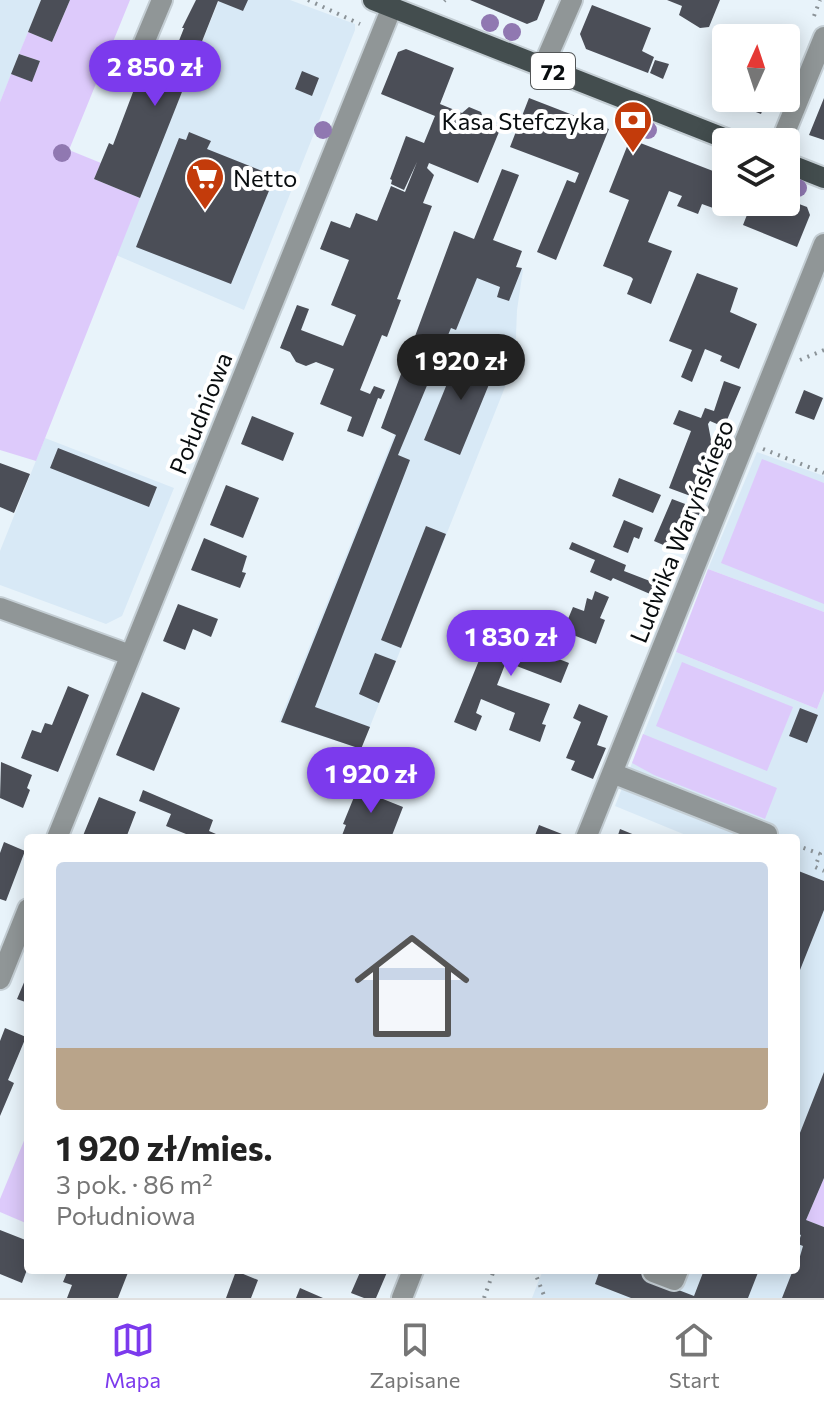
<!DOCTYPE html>
<html lang="pl">
<meta charset="utf-8">
<style>
:root{--surface:#fff;--page:#f2f2f2;--text:#222;--muted:#767676;--line:#e0e0e0;--accent:#7c3aed}
body{margin:0;font-family:Commissioner,sans-serif;background:var(--page);color:var(--text);height:100vh;display:flex;flex-direction:column;font-size:30px;white-space:nowrap}
*{box-sizing:border-box;margin:0}
p{font-size:26px;color:var(--muted)}
.icon{flex:none;width:44px;height:44px;fill:none;stroke:currentColor;stroke-width:2;stroke-linecap:round;stroke-linejoin:round}
.map{position:relative;flex:1;overflow:hidden}
.drawer{position:absolute;left:24px;top:834px;width:776px;height:440px;display:flex;flex-direction:column;background:var(--surface);border-radius:8px;box-shadow:0 4px 20px #0003}
.drawer>*{flex:none}
.needle{width:52px;rotate:3deg}
.tools{position:absolute;left:712px;top:24px;display:grid;gap:16px}
.tools a{display:grid;place-items:center;width:88px;height:88px;border-radius:8px;background:var(--surface);box-shadow:0 4px 20px #0003;font-size:40px}
.price{position:absolute;translate:-50% -68px;padding:0 18px;border-radius:28px;background:var(--accent);color:#fff;font-size:26px;line-height:52px;filter:drop-shadow(0 2px 4px #0008)}
.price::after{content:'';position:absolute;left:50%;top:48px;width:24px;height:18px;margin-left:-12px;background:inherit;clip-path:polygon(0 0,100% 0,50% 100%)}
.price.active{background:#222;color:#fff}
ul{padding:0;list-style:none}
li{display:grid;align-content:center;gap:16px;height:424px;padding:0 32px}
li span{display:grid;place-items:center;height:248px;border-radius:8px;color:#555}
li>.icon{margin-inline-start:auto}
span .icon{width:144px;height:144px;fill:#fffc;stroke-width:1}
li b{font-size:34px}
.dock{display:flex;justify-content:space-around;align-items:center;height:112px;border-top:2px solid var(--line);background:var(--surface);font-size:22px;color:var(--muted)}
.dock a{display:grid;justify-items:center;gap:4px}
.dock .active{color:var(--accent)}
.map>svg:first-child{display:block}
.built{fill:#d8e9f6}
.green{fill:#ddcafb}
.building{fill:#4b4e57}
.lines{fill:none;stroke-linecap:round;stroke-linejoin:round}
.minor-casing{stroke:#c4ced4;stroke-width:24}
.major-casing{stroke:#c4ced4;stroke-width:24}
.path{stroke:#8b9398;stroke-width:4;stroke-dasharray:2 6;stroke-linecap:butt}
.minor{stroke:#909697;stroke-width:20}
.major{stroke:#434d4e;stroke-width:20}
.tree{fill:#9078b1}
.labels{text-anchor:middle;dominant-baseline:central;stroke-width:8;stroke-linejoin:round;paint-order:stroke}
.shield{fill:#fff;stroke:#535657;stroke-width:2}
.shield-label{font-size:22px;font-weight:bold;fill:#090d0f}
.poi-label{font-size:24px;fill:#090d0f;stroke:#fff;text-anchor:end}
.street-label{font-size:24px;fill:#090d0f;stroke:#fff}
</style>
<div class="map">
<svg width="824" height="1298" viewBox="0 0 824 1298">
<rect width="100%" height="100%" fill="#e8f3fa"/>
<path class="built" d="M0,0H41L0,102Z
M219,0H290L355,24V30L244,310L116,255Z
M469,249L523,270L517,310L515,362L361,749L279,722Z
M45,438L174,488L122,616L106,624L0,585V551Z
M757,452L824,476V612L708,569Z
M676,652L817,709L824,691V1298H532L543,1270H796V838H693L615,806Z"/>
<path class="green" d="M70,0H130L69,150L101,163L94,179L140,198L36,461L0,450V102L11,74L32,81L40,61L19,54L28,32L52,42Z
M762,459L824,483V604L721,563Z
M708,569L824,612V691L817,709L676,652Z
M682,662L793,707L767,771L656,726Z
M643,734L777,788L765,819L654,775L632,763Z
M28,1131V1224L0,1212V1199Z
M824,1178V1227L806,1220Z"/>
<path class="building" d="M41,0H70L52,42L28,32Z
M196,0H248L243,11L218,1L140,198L94,179L109,143L113,145L141,71L162,79L165,76L184,28H182Z
M470,0H545L537,20L527,24Z
M667,0H720L709,27L700,28L679,15L682,6Z
M592,5L651,28L642,51L654,57L648,73L586,49L580,34Z
M738,25L742,27L769,38H733Z
M406,49L454,68L440,104L462,113L469,107L481,112L484,121L501,127L478,183L429,163L427,168L434,175L423,203L432,206L397,299L401,300L387,337L382,335L360,390L370,394L374,386L385,390L381,399L378,398L363,437L347,431L352,417L320,404L334,369L316,362L306,366L296,362L290,352L280,348L297,305L309,309L301,330L343,346L356,315L331,305L349,260L320,249L331,221L350,228L356,213L377,221L391,186L405,192L417,162L404,190L391,184L392,180L390,179L406,136L424,143L435,116L381,94L398,52Z
M19,54L40,61L32,82L11,74Z
M726,56V98H767L761,114L717,97L719,93L712,91Z
M655,60L669,64L663,79L650,73Z
M302,71L319,78L312,96L295,89Z
M529,98L609,129L556,260L537,252L567,180L575,183L579,173L510,147Z
M824,98V140L809,135Z
M189,132L211,141L207,149L275,176L231,284L136,247L179,138L186,140Z
M630,139L726,176L728,202L724,212L702,204L698,214L677,206L682,196L669,191L648,242L672,251L651,304L627,294L633,279L631,277L603,266L629,200L609,192Z
M502,169L519,175L493,240L522,251L516,267L522,268L509,301L497,297L500,287L477,278L456,330L451,328L398,455L410,460L315,707L370,727L361,749L281,722L396,435L381,428L454,231L474,239Z
M786,199L807,207L810,215L797,247L743,225L752,202H786Z
M697,273L738,288L730,312L757,324L739,369L720,361L722,356L705,349L692,382L681,377L692,350L669,341Z
M460,352L480,360L483,353L499,360L460,455L424,440Z
M724,381L741,387L724,427L710,421L708,424L712,445L724,450L704,501L669,488L691,431L673,424L679,410L701,418L705,408L714,411Z
M804,390L823,398L814,420L795,413Z
M252,416L294,433L283,461L241,444Z
M58,448L157,487L149,507L50,468Z
M0,463L30,474L14,513L0,507Z
M619,478L661,495L653,513L612,496Z
M226,485L259,498L243,538L210,525Z
M672,499L701,510L682,553L654,541Z
M624,520L643,528L639,539L634,537L628,553L613,547Z
M426,526L446,534L401,648L381,640Z
M204,538L247,556L242,572L246,573L240,588L191,570Z
M572,542L626,565L624,571L668,588L664,600L613,578L611,581L590,572L595,560L569,549Z
M595,591L609,597L600,618L605,620L596,644L563,631L573,607L584,611L587,598L592,600Z
M178,604L218,619L211,637L193,629L185,650L163,641Z
M497,616L553,638L546,654L569,663L561,683L506,662L497,685L550,704L542,724L546,725L540,742L509,730L515,713L481,699L476,713L482,716L476,731L454,722Z
M375,653L396,661L379,703L359,694Z
M68,686L89,695L58,772L21,758L32,730L41,733L45,723L52,725Z
M142,692L180,708L154,771L116,755Z
M579,704L608,716L597,745L606,748L593,779L571,770L575,761L566,758L581,722L573,718Z
M800,708L818,715L807,743L789,736Z
M1,762L32,775L27,788L30,790L23,808L0,798Z
M361,780L381,789L378,797L403,807L391,838H341L346,825L343,824Z
M143,790L213,820L209,831L216,834L214,838H196L166,826L171,814L139,801Z
M99,797L136,812L126,838H82Z
M539,825L562,834L561,838H534Z
M620,829L642,838H617Z
M4,842L25,851L6,901L0,899V853Z
M796,870L824,881V910L796,980Z
M28,973V1003L17,999Z
M5,1028L26,1037L8,1080L14,1083L0,1116V1041Z
M824,1072V1178L806,1220L824,1227V1298H782L793,1270H796L803,1246L798,1244L801,1235L796,1233V1143Z
M0,1230L28,1241V1267L22,1283L0,1274Z
M68,1270L77,1273L79,1270H129L118,1298H67L72,1285L63,1282Z
M361,1270H388L376,1298H364L351,1293Z
M600,1270H654L650,1279L694,1296L704,1270H759L748,1298H631L595,1284Z
M236,1271L258,1280L251,1298H226Z
M300,1288L323,1298H296Z"/>
<g class="lines">
<defs>
<path id="minor" d="M136,62L162,0
M543,67L572,0
M781,142L824,37
M0,608L130,655
M612,773L767,834
M57,838L392,7
M586,838L824,244
M0,979L28,909
M653,1272L674,1280L678,1270
M402,1298L413,1270"/>
<path id="major" d="M373,0L734,142
M786,163L824,178"/>
</defs>
<use href="#minor" class="minor-casing"/>
<use href="#major" class="major-casing"/>
<path class="path" d="M308,0L360,24
M444,1L445,0
M814,16L820,0
M800,360L824,350
M763,449L824,473
M796,845L820,854L815,867L824,871
M534,1270L545,1298
M484,1298L494,1270"/>
<use href="#minor" class="minor"/>
<use href="#major" class="major"/>
</g>
<g class="tree">
<circle cx="490" cy="23" r="9"/>
<circle cx="512" cy="32" r="9"/>
<circle cx="323" cy="130" r="9"/>
<circle cx="648" cy="130" r="9"/>
<circle cx="62" cy="153" r="9"/>
<circle cx="798" cy="188" r="9"/>
</g>
<defs>
<symbol id="bank-pin" viewBox="-11 -11 22 30"><path d="M0 17L-7.5 6A9.5 9.5 0 1 1 7.5 6Z" fill="#c33b0b" stroke="#fff"/><path d="M-6-4H6V4H-6ZM0-2.3a2.3 2.3 0 1 0 0 4.6a2.3 2.3 0 1 0 0-4.6Z" fill="#fff"/></symbol>
<symbol id="supermarket-pin" viewBox="-11 -11 22 30"><path d="M0 17L-7.5 6A9.5 9.5 0 1 1 7.5 6Z" fill="#c33b0b" stroke="#fff"/><path d="M-6-5.5h2.5l.6 2H6L4.5 2H-2.5L-4.4-4H-6ZM-1.5 3.2a1.3 1.3 0 1 0 .1 0ZM3 3.2a1.3 1.3 0 1 0 .1 0Z" fill="#fff"/></symbol>
</defs>
<g fill-rule="evenodd">
<use href="#bank-pin" x="611" y="98" width="44" height="60"/>
<use href="#supermarket-pin" x="183" y="155" width="44" height="60"/>
</g>
<g class="labels">
<rect class="shield" x="531" y="53" width="44" height="36" rx="6"/>
<g class="shield-label">
<text x="553" y="71">72</text>
</g>
<g class="poi-label">
<text x="605" y="120">Kasa Stefczyka</text>
<text x="233" y="177" text-anchor="start">Netto</text>
</g>
<g class="street-label">
<text transform="translate(200 413) rotate(-68)">Południowa</text>
<text transform="translate(681 531) rotate(-68)">Ludwika Waryńskiego</text>
</g>
</g>
</svg>
<div class="tools">
<a><svg class="needle" viewBox="-14 -14 28 28"><path d="M0-13l5 13h-10z" fill="#e53935"/><path d="M0 13l5-13h-10z" fill="#767676"/></svg></a>
<a><svg class="icon" aria-label="layers" viewBox="0 0 24 24"><path d="M12 4l9 5-9 5-9-5zM3 14l9 5 9-5"/></svg></a>
</div>
<b class="price" style="left:155px;top:108px">2 850 zł</b>
<b class="price active" style="left:461px;top:402px">1 920 zł</b>
<b class="price" style="left:511px;top:678px">1 830 zł</b>
<b class="price" style="left:371px;top:815px">1 920 zł</b>
<section class="drawer">
<ul>
<li><span style="background:linear-gradient(#c9d6e8 75%,#b9a48a 0)"><svg class="icon" aria-label="home" viewBox="0 0 24 24"><path d="M3 11l9-7 9 7M6 9v11h12V9"/></svg></span><div><b>1 920 zł/mies.</b><p>3 pok. · 86 m²</p><p>Południowa</p></div></li>
</ul>
</section>
</div>
<nav class="dock">
<a class="active"><svg class="icon" aria-label="map" viewBox="0 0 24 24"><path d="M3 6l6-2 6 2 6-2v14l-6 2-6-2-6 2zM9 4v14M15 6v14"/></svg>Mapa</a>
<a><svg class="icon" aria-label="saved" viewBox="0 0 24 24"><path d="M7 4h10v16l-5-4-5 4z"/></svg>Zapisane</a>
<a><svg class="icon" aria-label="home" viewBox="0 0 24 24"><path d="M3 11l9-7 9 7M6 9v11h12V9"/></svg>Start</a>
</nav>
